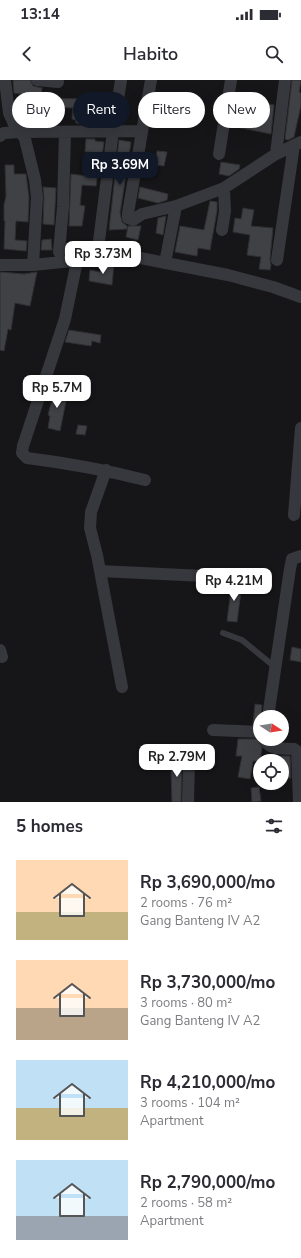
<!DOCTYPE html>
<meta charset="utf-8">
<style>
:root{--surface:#fff;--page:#f2f2f3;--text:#2b2b33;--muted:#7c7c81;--accent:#111827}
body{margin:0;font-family:"Nunito Sans",sans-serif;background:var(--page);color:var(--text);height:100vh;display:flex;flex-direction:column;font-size:15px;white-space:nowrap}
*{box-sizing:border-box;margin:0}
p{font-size:13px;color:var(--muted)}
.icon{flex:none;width:22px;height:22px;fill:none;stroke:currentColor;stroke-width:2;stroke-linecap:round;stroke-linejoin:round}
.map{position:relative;height:722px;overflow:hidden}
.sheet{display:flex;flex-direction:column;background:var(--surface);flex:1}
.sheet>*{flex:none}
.guide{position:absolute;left:12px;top:12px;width:277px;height:36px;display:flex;gap:8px}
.needle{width:26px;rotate:102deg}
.tools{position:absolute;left:253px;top:630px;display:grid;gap:8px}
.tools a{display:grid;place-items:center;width:36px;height:36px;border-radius:50%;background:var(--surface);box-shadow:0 4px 16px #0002;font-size:20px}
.price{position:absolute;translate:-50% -34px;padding:0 9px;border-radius:8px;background:#fff;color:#222;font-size:13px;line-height:26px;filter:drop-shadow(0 1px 2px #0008)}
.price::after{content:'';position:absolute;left:50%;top:24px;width:12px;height:9px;margin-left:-6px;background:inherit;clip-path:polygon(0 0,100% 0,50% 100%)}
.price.on{background:var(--accent);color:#fff}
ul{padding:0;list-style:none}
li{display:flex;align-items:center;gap:12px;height:100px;padding:0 16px}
li span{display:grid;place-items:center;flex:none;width:112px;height:80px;border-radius:0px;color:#555}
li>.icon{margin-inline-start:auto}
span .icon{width:48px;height:48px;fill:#fffc;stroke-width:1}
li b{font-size:17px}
h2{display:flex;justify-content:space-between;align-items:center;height:48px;padding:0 16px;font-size:17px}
.tag{padding:0 14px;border-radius:18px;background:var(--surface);box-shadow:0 4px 16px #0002;font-size:14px;line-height:36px}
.tag.on{background:var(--accent);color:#fff}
.status{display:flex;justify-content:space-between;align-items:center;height:28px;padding:0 20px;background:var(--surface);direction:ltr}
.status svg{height:11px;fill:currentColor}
header{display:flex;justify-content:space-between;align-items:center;height:52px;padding:0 16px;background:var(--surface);font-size:18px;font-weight:600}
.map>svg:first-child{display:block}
.building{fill:#404145;stroke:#303034}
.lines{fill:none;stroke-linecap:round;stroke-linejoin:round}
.service{stroke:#37383d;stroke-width:6}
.minor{stroke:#37383d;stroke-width:12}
</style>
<div class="status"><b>13:14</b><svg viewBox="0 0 49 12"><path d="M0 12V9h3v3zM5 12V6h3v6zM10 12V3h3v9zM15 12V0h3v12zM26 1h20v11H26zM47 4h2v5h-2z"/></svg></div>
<header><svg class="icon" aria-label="back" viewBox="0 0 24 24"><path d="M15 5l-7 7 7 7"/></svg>Habito<svg class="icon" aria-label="search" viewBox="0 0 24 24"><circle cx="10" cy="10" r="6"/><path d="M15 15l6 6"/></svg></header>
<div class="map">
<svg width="301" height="722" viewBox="0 0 301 722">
<rect width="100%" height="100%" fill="#161618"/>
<path class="building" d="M13,0H30L33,6L42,8L41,17L14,13Z
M292,0H301L299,12L301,13V25L294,57L288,60L285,59Z
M34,18L86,19L84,44L76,43V40L72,39L73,28L50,27L48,44H33Z
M252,21L274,25L271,54L231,46L235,22L252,25Z
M86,59H95V61L104,62L100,91H98L96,106L82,105L80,125L85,126L82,146H69L71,94L87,96L90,72H85Z
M119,60L131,62L120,133L122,142L127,146V149L109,150Z
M157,71L167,72L164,86L155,85Z
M221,82L240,85L239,89L229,96L219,94Z
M5,85H14V94H26L29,117L28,142L16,141L15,160L27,161L26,171L4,169L5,141H4V125L6,116Z
M43,107L56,108L54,145L43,144L44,117Z
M140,107L168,114L167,120L158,123L138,118Z
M210,121L217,122V131L210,170L198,168L197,176L175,172L180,146L204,150Z
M243,128L254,130L251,146L273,148L270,179L271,185L270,190L259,189L261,177L247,175L250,155L233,152L235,138L241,139Z
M166,136L163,155L156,153L158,138Z
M128,146H141L138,160L126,157Z
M51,159L52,170H41L42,160Z
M114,184L112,205L89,201L90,190L100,192L102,185Z
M0,192L24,194L37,192L30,226L15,223L11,250L8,249L4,271L0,270Z
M69,250L101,255L100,263L92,261L91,266L65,262Z
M55,308L68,311L60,351L48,348L50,336L48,335Z
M78,345L87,346L85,355L76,354Z
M232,502L242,504L237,542L227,541Z
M292,567L301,569V582L290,580Z
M255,624L262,625L260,644H253Z
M238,659H258L262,668L260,681H253L250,699L238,697L242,676H236Z
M173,675H182L181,722H172L171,692Z
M279,676H290L291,698H282V681H280Z
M259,707L261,721L252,722L251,708Z"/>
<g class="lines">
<path class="service" d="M223,553L242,560L275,587"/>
<path class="minor" d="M5,0L9,33L14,44L21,52L25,59L35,100L37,117L33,185
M37,0L58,2
M151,0L128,133V138L133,140L142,134L176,126L224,108L276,74L301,62
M0,56L4,53L21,52L141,51
M219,74L231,0
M276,74L285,0
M222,150L225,131L224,108
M99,161L113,51L121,0
M59,172L63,127L65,52
M277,180L294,65
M77,181L65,239L23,366L22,373L27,378C67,383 106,390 145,400
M165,183L176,126
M0,185H33L110,177L130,176L228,195L273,207L301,217
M106,390L91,432L90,448L97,475L122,607
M294,435L301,348
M100,491L225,497
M0,570L2,577
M268,637L290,489L292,479L301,476
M213,650L260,652
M265,659C268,671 284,668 294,669L297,671L299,722
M188,722L189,679"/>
</g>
</svg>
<div class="tools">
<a><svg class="needle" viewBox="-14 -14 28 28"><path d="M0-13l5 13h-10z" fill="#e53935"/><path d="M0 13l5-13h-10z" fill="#7c7c81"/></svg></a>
<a><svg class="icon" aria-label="locate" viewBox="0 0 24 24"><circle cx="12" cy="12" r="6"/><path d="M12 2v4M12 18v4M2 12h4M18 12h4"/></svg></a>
</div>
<b class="price on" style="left:120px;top:106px">Rp 3.69M</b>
<b class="price" style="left:103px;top:195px">Rp 3.73M</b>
<b class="price" style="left:57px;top:329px">Rp 5.7M</b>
<b class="price" style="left:234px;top:522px">Rp 4.21M</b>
<b class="price" style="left:177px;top:698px">Rp 2.79M</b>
<div class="guide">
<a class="tag">Buy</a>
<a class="tag on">Rent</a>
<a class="tag">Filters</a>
<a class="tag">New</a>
</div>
</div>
<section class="sheet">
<h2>5 homes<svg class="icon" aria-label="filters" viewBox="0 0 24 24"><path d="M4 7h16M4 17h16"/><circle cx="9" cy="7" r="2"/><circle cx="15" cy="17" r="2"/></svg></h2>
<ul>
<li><span style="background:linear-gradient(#ffd9b3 65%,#c2b280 0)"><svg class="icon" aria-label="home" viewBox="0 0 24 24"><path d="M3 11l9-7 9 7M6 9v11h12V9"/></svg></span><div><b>Rp 3,690,000/mo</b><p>2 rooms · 76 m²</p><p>Gang Banteng IV A2</p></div></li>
<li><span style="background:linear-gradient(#ffd9b3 60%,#b9a48a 0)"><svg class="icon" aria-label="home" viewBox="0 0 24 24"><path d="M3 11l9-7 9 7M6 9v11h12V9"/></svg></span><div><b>Rp 3,730,000/mo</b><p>3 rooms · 80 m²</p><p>Gang Banteng IV A2</p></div></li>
<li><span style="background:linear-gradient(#bfe0f5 60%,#c2b280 0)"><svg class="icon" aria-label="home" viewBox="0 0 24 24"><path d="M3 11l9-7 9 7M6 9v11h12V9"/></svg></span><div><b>Rp 4,210,000/mo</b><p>3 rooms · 104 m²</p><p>Apartment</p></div></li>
<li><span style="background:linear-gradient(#bfe0f5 70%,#9aa5b1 0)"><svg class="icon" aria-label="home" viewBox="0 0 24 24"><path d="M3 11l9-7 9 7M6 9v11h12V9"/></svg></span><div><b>Rp 2,790,000/mo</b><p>2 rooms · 58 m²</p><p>Apartment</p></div></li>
</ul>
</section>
